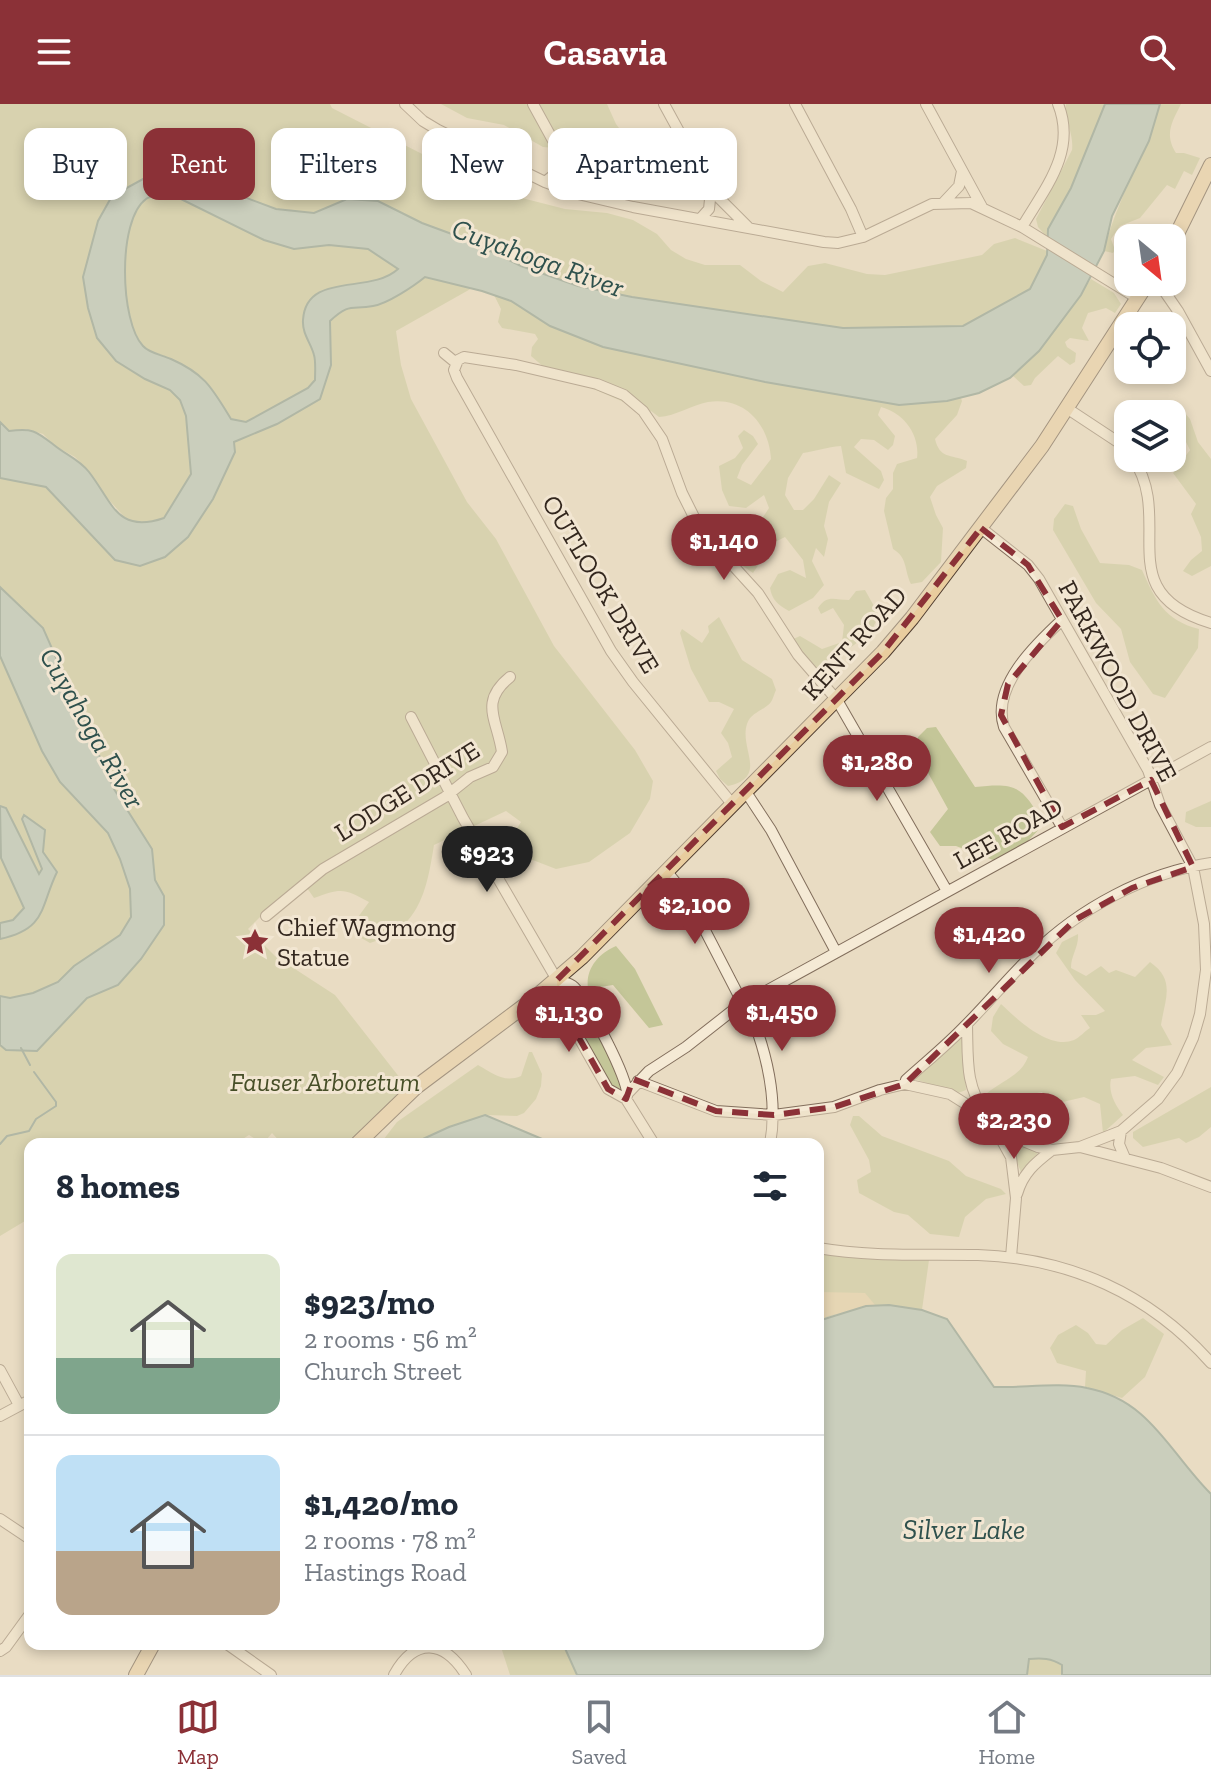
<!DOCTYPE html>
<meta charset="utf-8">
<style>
:root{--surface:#fff;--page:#f6f6f7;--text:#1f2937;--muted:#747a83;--line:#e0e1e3;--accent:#8b3137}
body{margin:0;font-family:"Zilla Slab",serif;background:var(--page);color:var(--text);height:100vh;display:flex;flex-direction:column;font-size:30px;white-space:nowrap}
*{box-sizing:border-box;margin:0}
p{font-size:26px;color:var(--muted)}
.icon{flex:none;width:44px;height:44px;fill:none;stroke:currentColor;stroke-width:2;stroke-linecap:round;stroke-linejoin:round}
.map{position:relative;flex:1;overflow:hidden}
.panel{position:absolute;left:24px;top:1034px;width:800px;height:512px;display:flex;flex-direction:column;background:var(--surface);border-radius:16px;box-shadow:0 4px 12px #0003}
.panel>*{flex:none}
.guide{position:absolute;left:24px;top:24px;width:800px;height:72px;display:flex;gap:16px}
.needle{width:52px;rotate:151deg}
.controls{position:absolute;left:1114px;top:120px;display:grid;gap:16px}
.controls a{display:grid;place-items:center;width:72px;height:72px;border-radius:16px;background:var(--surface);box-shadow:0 4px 12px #0003;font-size:40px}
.price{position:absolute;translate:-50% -68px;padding:0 18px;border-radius:28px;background:var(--accent);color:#fff;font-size:26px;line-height:52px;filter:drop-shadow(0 2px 4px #0008)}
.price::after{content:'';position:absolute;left:50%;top:48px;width:24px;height:18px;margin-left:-12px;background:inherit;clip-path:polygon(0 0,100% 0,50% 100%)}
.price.selected{background:#222;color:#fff}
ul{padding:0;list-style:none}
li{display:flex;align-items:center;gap:24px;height:200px;padding:0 32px}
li+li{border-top:2px solid var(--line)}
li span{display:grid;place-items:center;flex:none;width:224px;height:160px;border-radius:16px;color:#555}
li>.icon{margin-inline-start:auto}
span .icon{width:96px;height:96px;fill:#fffc;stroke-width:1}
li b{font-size:34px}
h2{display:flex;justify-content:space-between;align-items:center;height:96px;padding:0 32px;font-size:34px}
.pill{padding:0 28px;border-radius:16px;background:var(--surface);box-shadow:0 4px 12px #0003;font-size:28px;line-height:72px}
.pill.selected{background:var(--accent);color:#fff}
header{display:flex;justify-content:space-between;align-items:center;height:104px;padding:0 32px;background:var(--accent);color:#fff;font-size:36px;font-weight:700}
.menu{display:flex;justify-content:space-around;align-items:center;height:112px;border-top:2px solid var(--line);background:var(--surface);font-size:22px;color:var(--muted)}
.menu a{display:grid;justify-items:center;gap:4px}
.menu .selected{color:var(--accent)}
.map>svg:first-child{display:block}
.green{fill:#c4c698}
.sand{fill:#e3cea2}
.water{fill:#a5bdb4;stroke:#6d8a81;stroke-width:2;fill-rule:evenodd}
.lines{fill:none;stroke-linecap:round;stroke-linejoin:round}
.stream{stroke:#6d8a81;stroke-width:2}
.minor-casing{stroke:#826e5c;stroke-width:12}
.major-casing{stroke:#503d30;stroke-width:16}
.minor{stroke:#f5ead5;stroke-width:10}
.major{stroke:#e9cd9e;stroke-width:14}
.marked{fill:none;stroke:#8b3137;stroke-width:6;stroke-dasharray:16 10;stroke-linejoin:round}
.labels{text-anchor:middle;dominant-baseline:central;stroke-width:6;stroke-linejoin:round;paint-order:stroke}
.street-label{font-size:26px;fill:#33271e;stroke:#f2e6d2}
.poi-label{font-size:26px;fill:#33271e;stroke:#f2e6d2;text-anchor:start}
.park-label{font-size:26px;font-style:italic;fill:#464e27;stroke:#f2e6d2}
.water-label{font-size:28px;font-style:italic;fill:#2f514d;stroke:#f2e6d2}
</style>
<header><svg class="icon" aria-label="menu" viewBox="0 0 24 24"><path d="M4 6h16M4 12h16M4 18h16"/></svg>Casavia<svg class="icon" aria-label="search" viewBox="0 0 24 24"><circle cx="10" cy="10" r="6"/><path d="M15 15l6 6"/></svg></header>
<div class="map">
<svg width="1211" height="1571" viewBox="0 0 1211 1571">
<rect width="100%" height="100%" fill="#e9dcc3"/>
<path class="green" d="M0,0H330L332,4L430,54L494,91L522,94L565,105L607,109L633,116L657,130L671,146L686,155L705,161H740L761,177L783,188L808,162L825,159L867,170L885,171L982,151L994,140L1015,134L1047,147V151L1030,185L963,222L880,225L843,224L632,193L578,183L515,160L396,227L401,261L411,295L467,398L496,435L554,542L635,646L653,677L650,695L630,729L589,758L556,765L525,753L512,732L521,718L506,707L434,741C427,785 420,825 370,839L356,831L353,820L369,798C344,784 341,784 314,794L307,784L271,802L248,825L275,852L335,891L400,974L399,989L353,1040H282L272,1029L263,1040L249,1031L235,1040H30V1114L0,1132V374L46,383L115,456L188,433L213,395L235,348L231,315L172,255L143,244L130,220L125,180L90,149L83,173L145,275L170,286L180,296L186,312L191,370L164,414L144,421L129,418L99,385L89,368L75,353L55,342L43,330L26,325L9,327L0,318Z
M441,0H607L616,20L657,74L629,79L578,46L543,43L504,21L467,14Z
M1066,0H1105L1071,84L1046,132L1038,123L1036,115L1072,46C1074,29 1064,16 1066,0Z
M1160,0H1181C1172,18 1164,30 1176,49H1184L1200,54L1192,71L1184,67L1175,85L1167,81L1140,114L1120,122L1111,135L1115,146L1113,149L1104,147C1117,95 1145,51 1160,0Z
M1091,175L1114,189L1121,200L1115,209L1106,204L1088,209L1082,224L1089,237L1070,234L1065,238L1067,243L1076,249L1075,258L1070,261L1058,252L1035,274L1031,281L1024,282L1013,272L1039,247Z
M494,191L511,197L550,222L603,243L765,278L899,301L961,294L962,297L957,311L935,335C940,355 950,350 967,357L966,364L937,382L930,393L936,411L943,424L941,458L922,478L911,480C904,466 908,454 893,445L884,407L886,394L893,385V369L897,360L917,354C920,331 904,309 881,303L878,311L895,332L893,341L888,346L874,336L861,335L854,343L881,367L884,376L879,385L846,369L841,342C827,343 816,347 803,349L788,374L785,391L794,406H803L814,395L829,371L841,379L829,398L824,422L828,435L824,453L816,444L812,457L824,481L813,494L789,507C778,501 772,496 770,484L778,470L790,466L806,474L803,456L785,433L773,439L753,469L743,462L741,446L769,404L764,391L746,404L729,402L722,386L719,362L735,354L743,344L738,332L744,326L753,332L758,340L742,361L737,374L751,381L771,355C769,321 745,292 708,298C692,301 676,312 659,313L651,307L649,309L545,264L531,252L532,243L538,235L535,230L502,224L498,218L501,205Z
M1155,297L1179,302L1190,315L1198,338L1211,355V462L1192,472L1183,467L1191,456L1202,447L1201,433L1191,410L1196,400L1173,369L1190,346L1178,322L1172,320V310H1157L1151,301Z
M1065,400L1073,402L1081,425L1100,459L1129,461L1142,466C1156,497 1164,516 1199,525L1198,544L1165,594L1153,590L1130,558L1121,525L1096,499L1053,426L1054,415Z
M865,486L879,511L871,528L833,557L829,569L821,574L791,536L800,532L822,545L842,538L844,521L833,504L821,510L818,504C827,490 835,496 849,496L856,487Z
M719,513L742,556L772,575L776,586C774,590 773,595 771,598C764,607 751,608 747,620C739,645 769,673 728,682L720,675L716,667L732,653L728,639L721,629L734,605L719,598H709L691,565L680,529L682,525L702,539L709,528L708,522Z
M936,623L975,683C1018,678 1022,683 1044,720L1027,738L993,756L956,742H940L930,728L948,705L916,647L918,633L927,624Z
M1211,697V723H1196L1185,718L1186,708Z
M1078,830C1079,843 1071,851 1071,864L1086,872L1101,862L1109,869L1116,866L1135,873L1150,858C1176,876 1165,895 1161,921L1172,941L1146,944L1132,956L1164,973L1158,981L1135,972L1111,975C1108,988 1115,1001 1123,1011L1103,1029L1100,1000L1084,993L1050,1001L1042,988L1022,992L1017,1004L1026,1017L1018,1028L1000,1014L986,990C1001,977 1021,972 1028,953L1003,940L991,927L993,913L1001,900C1017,915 1049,946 1074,936C1079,934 1085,927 1090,924L1081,911H1096L1105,907L1075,876L1056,849L1062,838Z
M616,842L635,865L663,921L649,924L613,881L600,883L590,893C582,870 595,851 616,842Z
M571,886L625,979L623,985L613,984L563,896L565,888Z
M960,932L964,934L966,986L958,989L914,975Z
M529,948H532L542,970L541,982L536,995L524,1009L517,1012L485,1011L449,1023L412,1040H380L397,1018L478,961C494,970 504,979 521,972Z
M1211,983V1023L1199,1033L1186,1039L1179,1034L1143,1043L1133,1034V1028Z
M853,1012H859L882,1032L949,1057L966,1072L1001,1085L1006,1090L986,1095L965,1113L959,1133L930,1130L908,1111L894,1108L859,1089L857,1076L871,1068L869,1056L850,1021Z
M1012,1038L1038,1049L1021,1068L1009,1039Z
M818,1148L863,1154L929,1156L922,1206C888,1201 849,1202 818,1217Z
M1143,1214L1164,1230L1145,1273L1122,1294L1085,1283L1086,1267L1057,1259L1050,1244L1058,1231L1076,1221L1088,1229L1096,1240L1106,1241L1122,1226Z
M500,1540H563L577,1571H510Z
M1029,1555H1052L1062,1562V1571H1027Z"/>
<path class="sand" d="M818,1188L865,1189L875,1201L828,1212L818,1217Z"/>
<path class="water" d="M1105,0H1160L1149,37L1112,112L1104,147L1081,191L1039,247L1010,274L979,289L947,297L899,301L765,278L603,243L550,222L511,197L482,187L425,173C414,182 387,200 373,202C352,206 350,198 330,217L331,261L320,295L277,320L234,338L235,348L213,395L188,433L165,453L140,462L115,456L46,383L0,374V318L9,327C33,324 36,327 54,341C66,351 79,355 89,368C113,399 117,430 164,414L191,370L186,312L180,296L170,286L145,275L116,257L97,234L88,204L83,173L98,117L112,92L143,75L162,73L199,76L276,105L314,109L347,95L378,97L422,119L468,136L521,162L578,182L632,193L843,224L963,222L1030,185L1047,151L1048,125L1071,84ZM157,91L181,95L264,136L294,145L329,141L368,145L398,165C370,191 306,167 303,216C302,230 311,239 314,251C316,258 315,268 315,276L308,284L246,318L231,315C212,284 205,270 171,255C162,251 149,249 143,242C120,218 117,116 146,95C149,93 154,92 157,91Z
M0,483L43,524L114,685L152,745L155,776L164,792V821L141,855L118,881L87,894L37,947L6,946L0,941V892L10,894L33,889L58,878L74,862L120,831L131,813L130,785L120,755L108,729L60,678L42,647L0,552Z
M0,702L6,704L39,770L42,765L22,715L24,711L45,726L43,748L57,768C40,803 47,825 0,835V819L13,816L24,804L1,754Z
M485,1011L554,1040H412L449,1023Z
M889,1201L922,1206L947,1215L994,1283C1023,1284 1059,1278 1087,1284C1150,1296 1169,1348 1211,1390V1571H1062V1561C1051,1554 1042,1554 1029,1555L1027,1571H577L563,1540H818V1217L866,1202Z"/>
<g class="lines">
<path class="stream" d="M21,944L30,961
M0,1040L7,1032L29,1027L36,1015L56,1002V998L34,968"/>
<defs>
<path id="minor" d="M405,0L423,17L438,26L545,78L578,90L633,103L824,138L838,139L863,133L932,100L971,99L1022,123L1137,194
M533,0L561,51L596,94
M664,0L711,86L748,123
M795,0L851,105L863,133
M926,0L982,103
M545,78L556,69L563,54
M944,98L959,82L962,67
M700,115L709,105L711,86
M1022,123C1045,84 1077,47 1058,0
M1158,178L1178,207L1211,267
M444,249L455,258
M1068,305L1118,338L1128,347
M1133,354C1176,419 1108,488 1211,519
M981,424L1028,461L1039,475L1148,666L1160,701L1193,763L1204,820L1206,866L1200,910L1193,934L1177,969L1158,995L1121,1027L1080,1043
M1062,516C1035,541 991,583 1004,623L1062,723
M411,613L463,714L557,876
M746,688L771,726L836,848
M733,701L633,578L611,547L457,274L454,266L458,256L464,253L516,261L597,280L624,291L643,307L662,335L682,389L697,419L718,445L758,489L798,551L837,596L947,787
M667,768L682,786L695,807L758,929C770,965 777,1003 770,1040
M266,812L323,765L445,693L470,673L493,663L502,648C497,615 479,598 510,573
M557,876L558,897L608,985L626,995L654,1040
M557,876C563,878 570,879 574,883C587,896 630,977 627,992
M967,921C968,955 965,982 986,1010
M638,977L716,1007L774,1011L834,1003L880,986L905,980L906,976C926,958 947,941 965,922C988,899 1009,873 1033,850C1080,804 1145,769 1211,759
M905,980L950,990L991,1016L1006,1030L1038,1043L1052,1046L1080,1043L1161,1064L1211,1083
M629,988L649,967L686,943L737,903L1211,643
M995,1024L1011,1053L1016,1094L1011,1153
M1121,1027L1119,1040L1125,1054
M1017,1090C1023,1069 1035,1059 1052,1046
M818,1144C871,1153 924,1150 978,1151C1070,1154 1150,1190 1211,1259
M0,1266L19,1301
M0,1312L30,1296
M0,1415L30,1435
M227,1540L271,1571
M0,1547L6,1543L30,1510
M394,1571C415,1533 444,1536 466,1571"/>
<path id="major" d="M1172,140L1211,61
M357,1040L416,983L532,896L582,853L883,548L912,514L1042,342L1148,178
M136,1571L153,1540"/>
</defs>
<use href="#minor" class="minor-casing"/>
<use href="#major" class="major-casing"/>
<use href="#minor" class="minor"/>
<use href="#major" class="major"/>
</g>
<path d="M0 0H1211V1571H0ZM981,424L1028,461L1062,516L1008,580L1001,611L1062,723L1151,676L1193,763L1132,784L1075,816L905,980L834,1003L774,1011L716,1007L633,975L626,995L608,985L558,897L557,876L883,548Z" fill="#e9dcc3" fill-opacity=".55" fill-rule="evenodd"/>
<path class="marked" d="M981,424L1028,461L1062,516L1008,580L1001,611L1062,723L1151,676L1193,763L1132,784L1075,816L905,980L834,1003L774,1011L716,1007L633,975L626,995L608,985L558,897L557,876L883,548Z"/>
<defs>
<symbol id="sight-bare" viewBox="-9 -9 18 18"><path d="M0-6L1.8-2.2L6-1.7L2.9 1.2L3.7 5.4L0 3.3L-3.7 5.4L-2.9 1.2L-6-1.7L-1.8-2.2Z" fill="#8b3137" stroke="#f2e6d2" stroke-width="2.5" paint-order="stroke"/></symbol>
</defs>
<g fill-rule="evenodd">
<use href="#sight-bare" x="235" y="818" width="40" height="40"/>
</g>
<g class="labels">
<g class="street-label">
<text transform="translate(601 480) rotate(59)">OUTLOOK DRIVE</text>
<text transform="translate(854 539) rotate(-48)">KENT ROAD</text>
<text transform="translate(1118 577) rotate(62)">PARKWOOD DRIVE</text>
<text transform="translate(407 687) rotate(-32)">LODGE DRIVE</text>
<text transform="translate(1008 729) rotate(-29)">LEE ROAD</text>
</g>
<g class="poi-label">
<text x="277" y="823">Chief Wagmong<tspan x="277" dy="30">Statue</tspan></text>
</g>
<g class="park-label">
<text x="325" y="978">Fauser Arboretum</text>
</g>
<g class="water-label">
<text transform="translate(538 154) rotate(20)">Cuyahoga River</text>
<text transform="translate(92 624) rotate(60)">Cuyahoga River</text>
<text x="964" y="1425">Silver Lake</text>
</g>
</g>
</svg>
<div class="controls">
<a><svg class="needle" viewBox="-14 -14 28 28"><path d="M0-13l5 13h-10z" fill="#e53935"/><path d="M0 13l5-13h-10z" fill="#747a83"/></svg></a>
<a><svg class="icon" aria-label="locate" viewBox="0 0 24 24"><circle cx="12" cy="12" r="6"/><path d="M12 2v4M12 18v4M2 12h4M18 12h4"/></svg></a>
<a><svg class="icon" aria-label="layers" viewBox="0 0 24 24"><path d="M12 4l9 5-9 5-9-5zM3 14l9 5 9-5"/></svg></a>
</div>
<b class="price" style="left:724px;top:478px">$1,140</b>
<b class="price" style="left:877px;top:699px">$1,280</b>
<b class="price selected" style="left:487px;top:790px">$923</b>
<b class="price" style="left:695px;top:842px">$2,100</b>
<b class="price" style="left:989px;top:871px">$1,420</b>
<b class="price" style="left:782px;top:949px">$1,450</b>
<b class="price" style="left:569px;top:950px">$1,130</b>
<b class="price" style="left:1014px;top:1057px">$2,230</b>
<div class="guide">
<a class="pill">Buy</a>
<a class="pill selected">Rent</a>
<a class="pill">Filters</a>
<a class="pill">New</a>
<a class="pill">Apartment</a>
</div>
<section class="panel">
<h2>8 homes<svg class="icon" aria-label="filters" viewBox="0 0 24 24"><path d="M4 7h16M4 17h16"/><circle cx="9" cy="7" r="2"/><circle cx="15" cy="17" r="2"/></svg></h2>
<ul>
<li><span style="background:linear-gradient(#dfe7d0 65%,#7fa58c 0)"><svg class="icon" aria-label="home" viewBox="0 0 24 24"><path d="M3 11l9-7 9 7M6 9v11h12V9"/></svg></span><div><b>$923/mo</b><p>2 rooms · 56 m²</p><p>Church Street</p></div></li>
<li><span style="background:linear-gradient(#bfe0f5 60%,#b9a48a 0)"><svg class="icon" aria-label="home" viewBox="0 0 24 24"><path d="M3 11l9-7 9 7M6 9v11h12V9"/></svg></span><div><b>$1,420/mo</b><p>2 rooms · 78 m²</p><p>Hastings Road</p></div></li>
</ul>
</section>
</div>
<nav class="menu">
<a class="selected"><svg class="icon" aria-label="map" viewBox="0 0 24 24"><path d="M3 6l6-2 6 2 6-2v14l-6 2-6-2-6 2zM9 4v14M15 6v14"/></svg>Map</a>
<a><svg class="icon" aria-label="saved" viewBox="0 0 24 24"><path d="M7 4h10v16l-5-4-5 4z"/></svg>Saved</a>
<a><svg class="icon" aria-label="home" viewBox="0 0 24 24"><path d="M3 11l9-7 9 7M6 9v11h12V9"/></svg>Home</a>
</nav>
